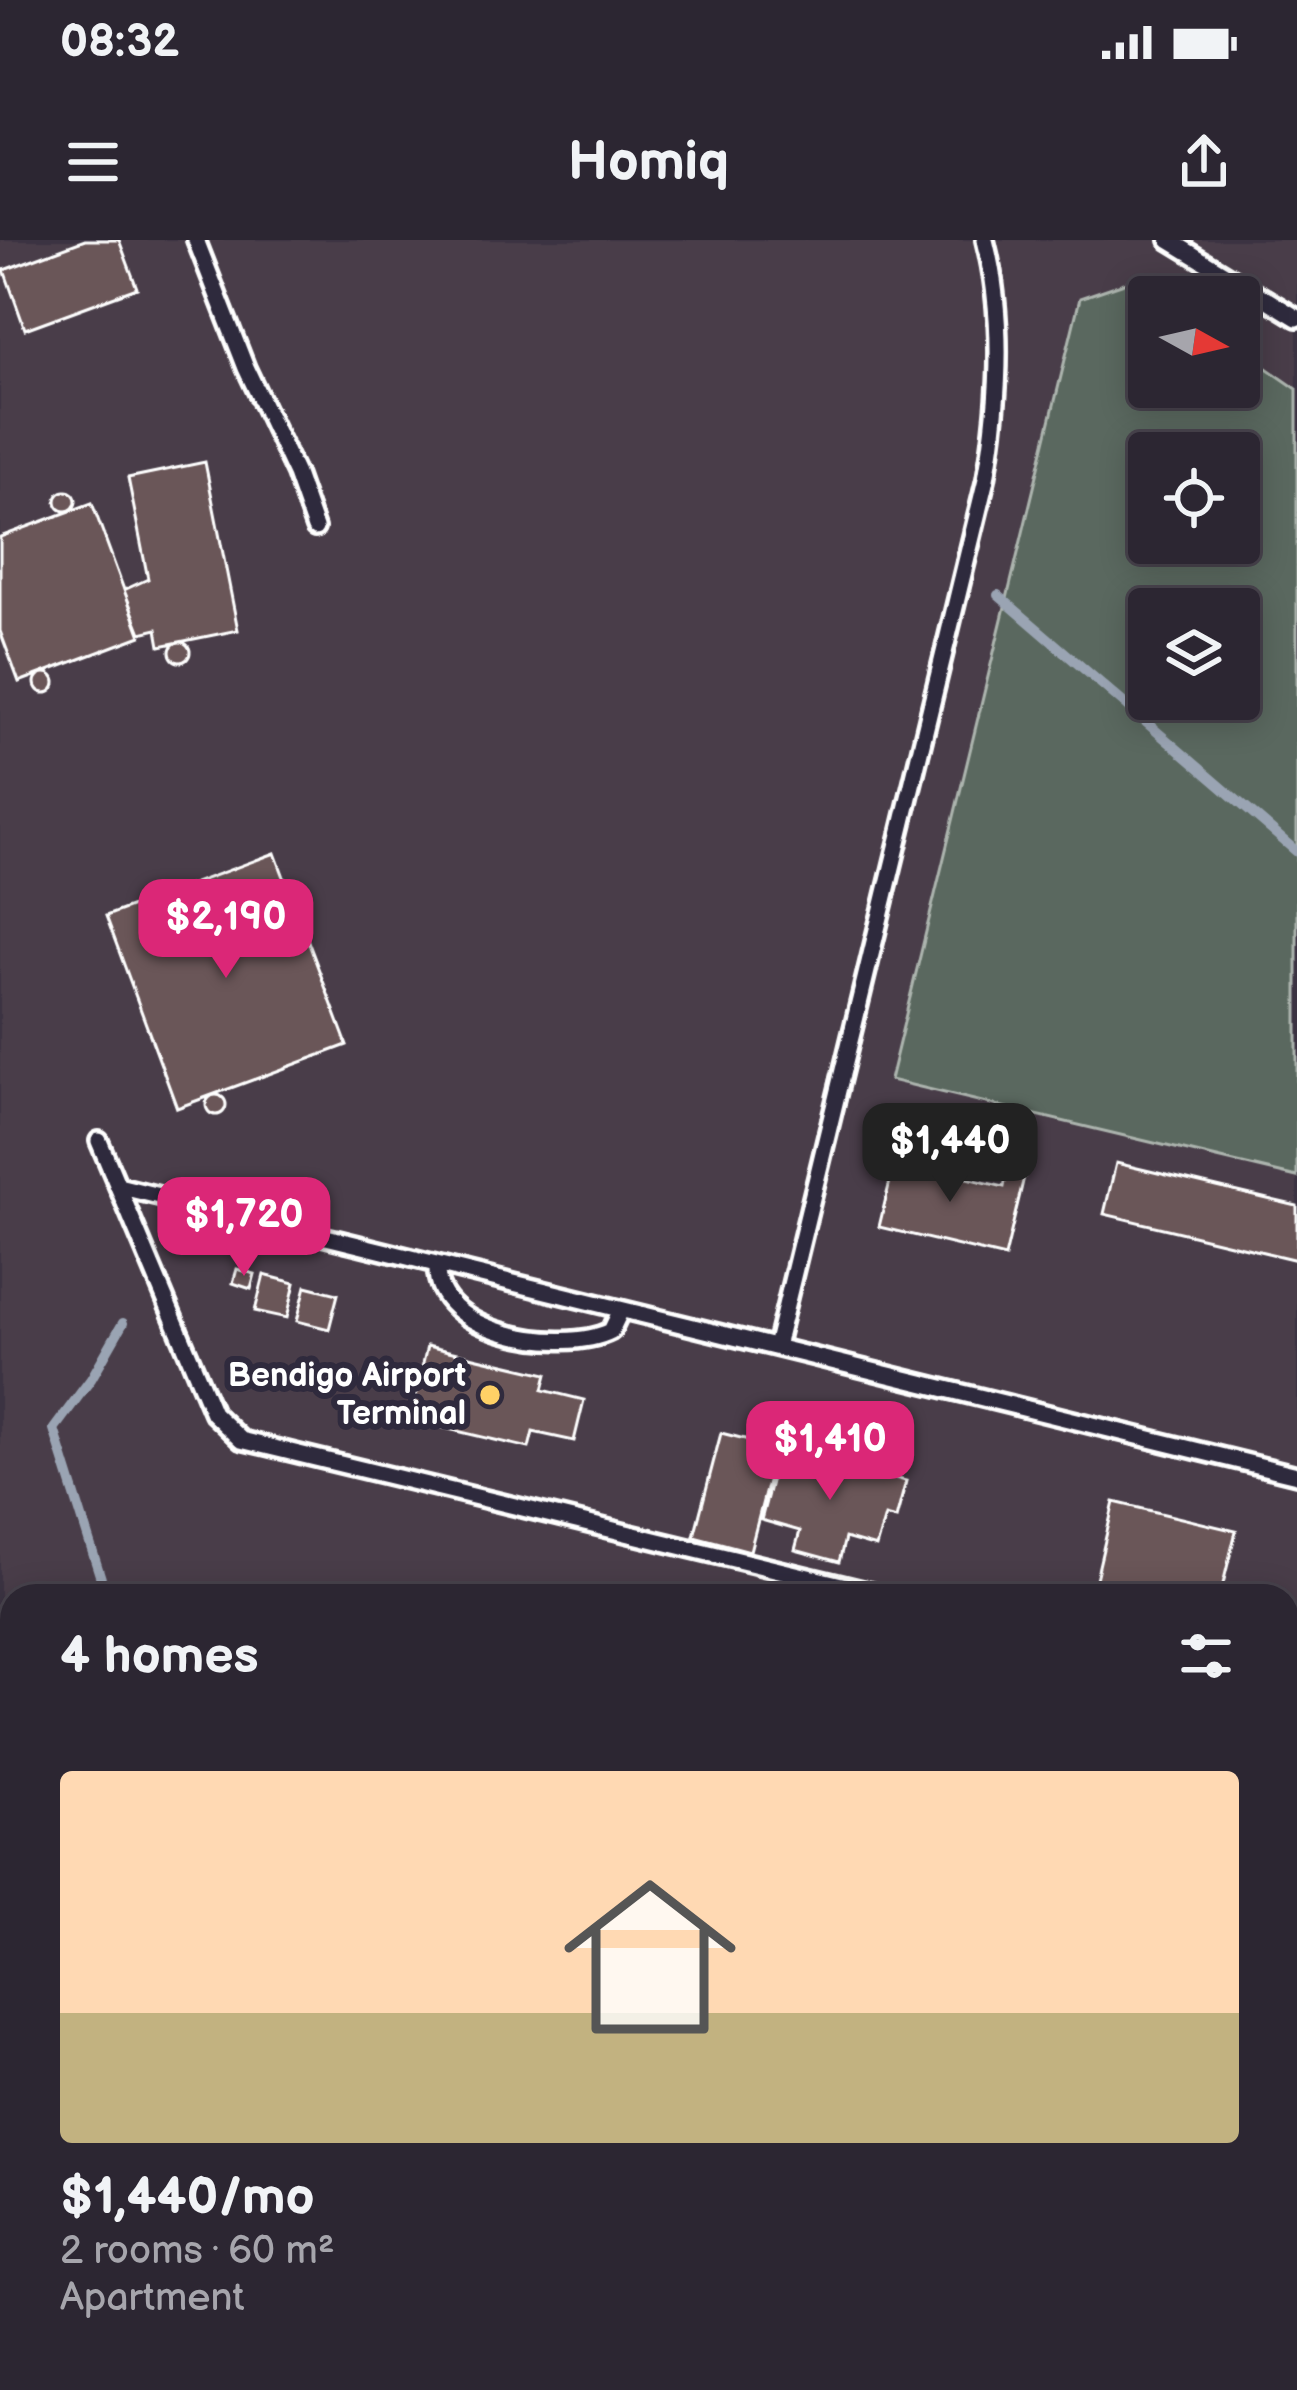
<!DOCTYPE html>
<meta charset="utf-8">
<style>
:root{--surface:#2c2632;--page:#342e3a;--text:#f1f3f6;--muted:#a6a5ac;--line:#48434d;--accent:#db2777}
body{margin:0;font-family:"Balsamiq Sans",sans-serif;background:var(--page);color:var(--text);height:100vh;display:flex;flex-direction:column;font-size:45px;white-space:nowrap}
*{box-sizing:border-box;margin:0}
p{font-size:39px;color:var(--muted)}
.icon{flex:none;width:66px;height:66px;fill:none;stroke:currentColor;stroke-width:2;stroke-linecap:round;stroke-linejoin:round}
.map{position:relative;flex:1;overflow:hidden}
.details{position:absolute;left:0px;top:1344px;width:1299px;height:807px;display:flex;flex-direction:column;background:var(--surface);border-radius:36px 36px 0 0;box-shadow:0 6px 30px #0003,0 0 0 3px var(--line)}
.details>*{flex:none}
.needle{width:78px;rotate:98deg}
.buttons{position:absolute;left:1128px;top:36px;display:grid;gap:24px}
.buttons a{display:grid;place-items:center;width:132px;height:132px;border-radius:12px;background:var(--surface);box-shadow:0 6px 30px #0003,0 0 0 3px var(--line);font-size:60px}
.price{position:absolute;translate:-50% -102px;padding:0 27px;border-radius:24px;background:var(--accent);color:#fff;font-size:39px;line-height:78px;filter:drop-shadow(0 3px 6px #0008)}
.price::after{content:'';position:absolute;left:50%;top:72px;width:36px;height:27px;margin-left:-18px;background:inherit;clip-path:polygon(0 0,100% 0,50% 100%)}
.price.selected{background:#222;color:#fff}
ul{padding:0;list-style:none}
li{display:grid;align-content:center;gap:24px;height:636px;padding:0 60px}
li+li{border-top:3px solid var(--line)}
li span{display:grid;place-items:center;height:372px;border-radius:12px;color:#555}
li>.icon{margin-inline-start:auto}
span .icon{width:216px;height:216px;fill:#fffc;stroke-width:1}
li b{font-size:51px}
h2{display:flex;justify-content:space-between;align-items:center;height:144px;padding:0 60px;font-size:51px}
.status{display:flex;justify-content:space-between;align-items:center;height:84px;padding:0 60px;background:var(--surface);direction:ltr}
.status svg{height:33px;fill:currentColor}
header{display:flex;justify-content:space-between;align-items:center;height:156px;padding:0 60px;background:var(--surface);font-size:54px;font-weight:700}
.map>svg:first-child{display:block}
.built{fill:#493e49;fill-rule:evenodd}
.green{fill:#5a685e;stroke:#acb4ae;stroke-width:3;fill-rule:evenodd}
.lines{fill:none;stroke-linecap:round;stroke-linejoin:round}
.stream{stroke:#9aa4b3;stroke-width:10}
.taxiway{stroke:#9d99a0;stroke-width:93}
.runway{stroke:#9d99a0;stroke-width:231}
.building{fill:#6a5658;stroke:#fff;stroke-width:3}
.lane-casing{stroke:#fff;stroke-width:24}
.lane{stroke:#2f2a3d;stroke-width:15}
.poi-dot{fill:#ffd166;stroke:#2f2a3d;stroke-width:4.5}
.labels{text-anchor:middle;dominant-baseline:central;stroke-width:12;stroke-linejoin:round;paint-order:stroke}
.poi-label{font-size:33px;font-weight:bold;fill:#fff;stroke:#2f2a3d;text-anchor:end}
</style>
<div class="status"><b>08:32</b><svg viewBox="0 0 49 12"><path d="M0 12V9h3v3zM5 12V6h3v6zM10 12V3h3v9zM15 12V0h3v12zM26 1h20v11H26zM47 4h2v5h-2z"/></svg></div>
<header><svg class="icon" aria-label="menu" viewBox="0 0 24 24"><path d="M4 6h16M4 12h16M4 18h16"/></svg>Homiq<svg class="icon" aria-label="share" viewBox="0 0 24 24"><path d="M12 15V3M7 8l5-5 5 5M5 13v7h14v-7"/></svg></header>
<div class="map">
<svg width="1297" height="2150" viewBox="0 0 1297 2150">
<rect width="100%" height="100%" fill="#3b3342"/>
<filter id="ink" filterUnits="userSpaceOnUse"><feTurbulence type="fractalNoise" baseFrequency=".00833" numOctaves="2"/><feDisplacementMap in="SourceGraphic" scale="24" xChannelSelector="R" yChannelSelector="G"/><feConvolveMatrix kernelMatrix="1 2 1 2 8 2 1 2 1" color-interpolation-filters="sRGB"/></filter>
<g filter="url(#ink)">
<path class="built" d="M0,0H1297V2150H0ZM1149,57H1239V147H1149ZM1149,213H1239V303H1149ZM1149,369H1239V459H1149ZM12,1356H1287V2139H12Z"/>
<path class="green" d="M1136,39L1162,57H1149V147H1239V109L1297,149V937L890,840L1080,58ZM1149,213H1239V303H1149ZM1149,369H1239V459H1149Z"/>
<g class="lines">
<path class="stream" d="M998,355L1297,612
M104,1348L54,1189L91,1139L123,1083
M771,2139L785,2150"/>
<path class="taxiway" d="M1287,1486L1297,1488
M0,1524L12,1520
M1287,1590L1297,1593
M0,1783L1,1786
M1287,1891L1297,1899
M517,2150L519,2139"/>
<path class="runway" d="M0,1784L12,1814
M138,2139L143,2150"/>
</g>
<path class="building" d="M85,0H119L137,48L25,89L4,30Z
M205,222L238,390L160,406L157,389L141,393L124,350L148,339L128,238Z
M56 261a10 10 0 1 1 20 0a10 10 0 1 1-20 0Z
M92,263L141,396L19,442L0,391V297Z
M170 412a10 10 0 1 1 20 0a10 10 0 1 1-20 0Z
M35 443a10 10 0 1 1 20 0a10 10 0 1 1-20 0Z
M275,613L347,805L177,868L106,676Z
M206 865a10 10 0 1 1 20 0a10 10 0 1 1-20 0Z
M904,891L923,895L916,926L1004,947L1007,933L1024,937L1005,1017L879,987L891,937L908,941L910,935L895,931Z
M1116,923L1297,966V1020L1104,974Z
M237,1029L255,1034L251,1049L233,1043Z
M264,1035L295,1043L287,1078L255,1071Z
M306,1046L338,1054L329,1089L297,1081Z
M427,1106L547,1134L543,1150L584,1160L574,1201L533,1192L529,1208L410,1180Z
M721,1193L777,1207L750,1311L694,1296Z
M780,1207L906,1241L896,1279L885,1276L876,1307L845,1298L839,1322L795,1310L800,1291L761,1280Z
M1114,1262L1236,1291L1220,1356H1092Z"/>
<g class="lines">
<defs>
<path id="lane" d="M196,0L246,128L296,234L315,288
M1169,0L1297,78
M99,901L213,1173L241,1200L887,1356
M118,946L1297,1235
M437,1025C432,1094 564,1115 611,1091L621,1070
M776,1107L986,239C1000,160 1005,78 985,0"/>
</defs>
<use href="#lane" class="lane-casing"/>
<use href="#lane" class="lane"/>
</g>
</g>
<circle class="poi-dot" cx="490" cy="1155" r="12"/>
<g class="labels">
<g class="poi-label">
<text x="466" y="1136">Bendigo Airport<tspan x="466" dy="38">Terminal</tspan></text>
</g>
</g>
</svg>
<div class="buttons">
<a><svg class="needle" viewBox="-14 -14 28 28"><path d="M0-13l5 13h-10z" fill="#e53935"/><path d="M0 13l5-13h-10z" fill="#a6a5ac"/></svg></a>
<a><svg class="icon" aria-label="locate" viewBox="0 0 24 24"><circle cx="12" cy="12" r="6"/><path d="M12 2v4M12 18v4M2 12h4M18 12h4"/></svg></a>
<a><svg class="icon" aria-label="layers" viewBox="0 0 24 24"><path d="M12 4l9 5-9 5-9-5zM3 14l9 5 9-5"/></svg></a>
</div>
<b class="price" style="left:226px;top:741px">$2,190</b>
<b class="price selected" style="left:950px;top:965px">$1,440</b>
<b class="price" style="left:244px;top:1039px">$1,720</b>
<b class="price" style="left:830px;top:1263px">$1,410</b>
<section class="details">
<h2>4 homes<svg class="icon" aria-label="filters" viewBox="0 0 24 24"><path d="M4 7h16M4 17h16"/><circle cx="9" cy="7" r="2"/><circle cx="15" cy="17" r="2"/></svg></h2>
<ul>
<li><span style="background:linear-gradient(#ffd9b3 65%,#c2b280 0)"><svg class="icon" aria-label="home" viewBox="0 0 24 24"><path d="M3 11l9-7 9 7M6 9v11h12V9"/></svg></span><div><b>$1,440/mo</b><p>2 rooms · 60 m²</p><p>Apartment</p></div></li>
</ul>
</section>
</div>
